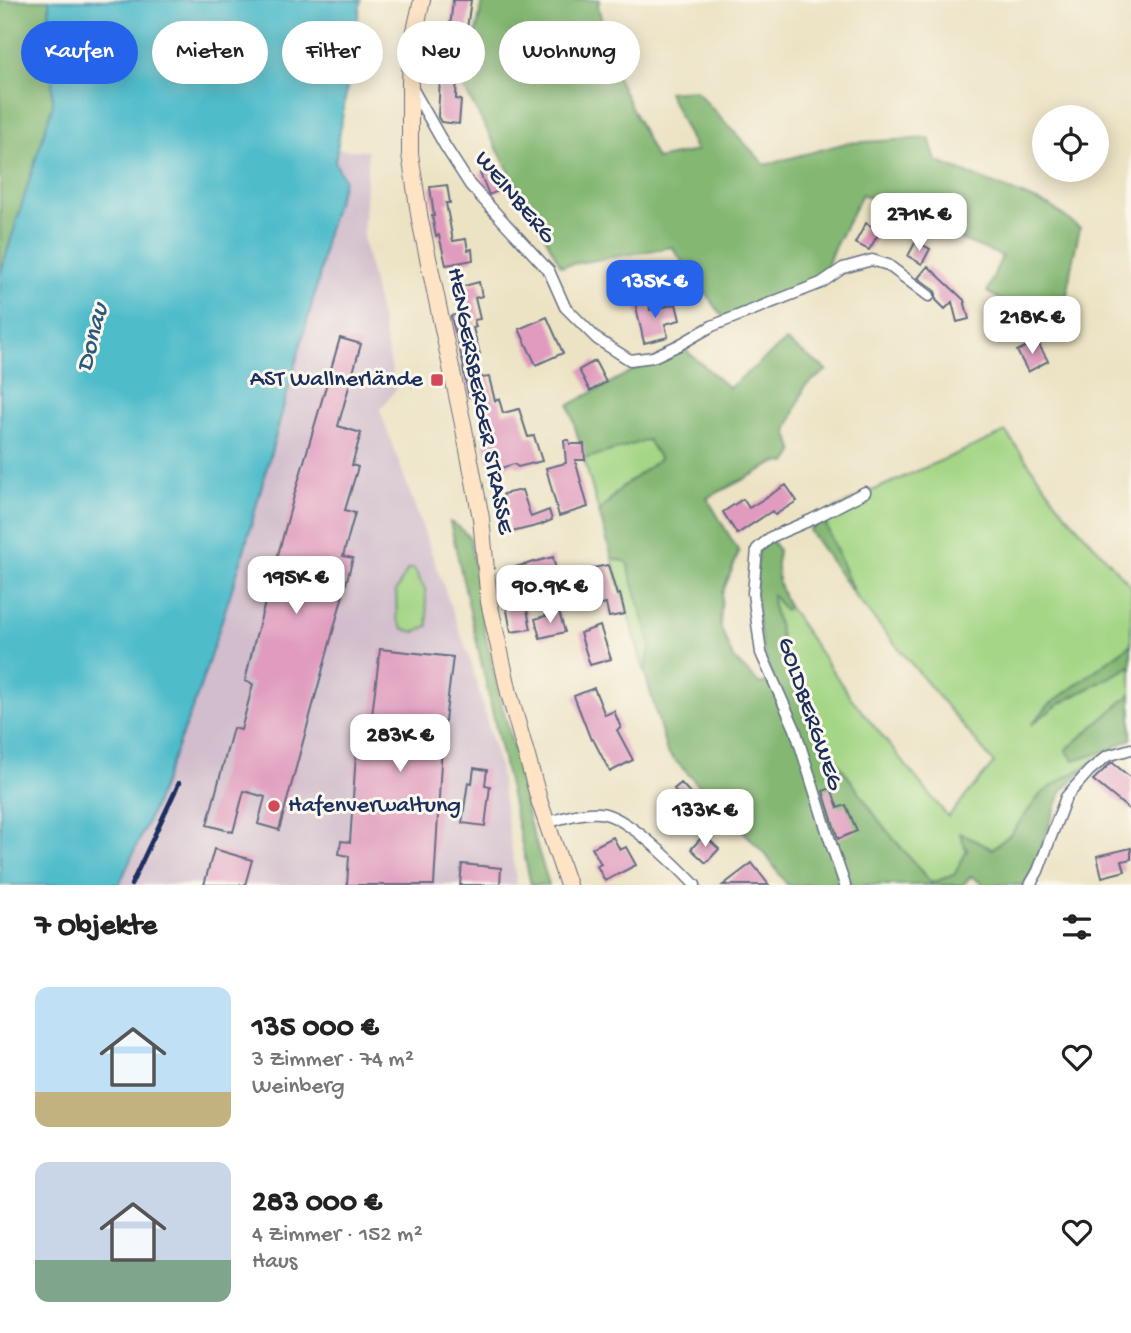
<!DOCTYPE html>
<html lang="de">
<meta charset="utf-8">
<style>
:root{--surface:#fff;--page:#f2f2f2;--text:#222;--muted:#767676;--accent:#2563eb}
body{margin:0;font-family:"Gochi Hand",sans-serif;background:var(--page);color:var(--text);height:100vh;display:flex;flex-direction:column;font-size:26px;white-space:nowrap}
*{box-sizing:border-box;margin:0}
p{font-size:23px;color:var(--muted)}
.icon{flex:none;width:38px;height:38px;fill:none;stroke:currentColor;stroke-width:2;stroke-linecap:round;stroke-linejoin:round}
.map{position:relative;height:885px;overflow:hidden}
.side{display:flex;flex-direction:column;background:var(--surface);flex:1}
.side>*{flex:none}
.guide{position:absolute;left:21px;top:21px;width:700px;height:63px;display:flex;gap:14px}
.tools{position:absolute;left:1032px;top:105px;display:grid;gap:14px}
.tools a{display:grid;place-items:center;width:77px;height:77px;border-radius:50%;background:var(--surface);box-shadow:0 4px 18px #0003;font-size:35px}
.price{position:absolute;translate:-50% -60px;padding:0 16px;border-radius:14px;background:#fff;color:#222;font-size:23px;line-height:46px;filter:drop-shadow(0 2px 4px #0008)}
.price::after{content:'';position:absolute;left:50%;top:42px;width:21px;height:16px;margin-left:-10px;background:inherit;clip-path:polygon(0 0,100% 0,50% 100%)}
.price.active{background:var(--accent);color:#fff}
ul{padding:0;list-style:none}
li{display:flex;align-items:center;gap:21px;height:175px;padding:0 35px}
li span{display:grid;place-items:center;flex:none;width:196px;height:140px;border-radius:14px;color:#555}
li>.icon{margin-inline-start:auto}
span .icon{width:84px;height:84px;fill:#fffc;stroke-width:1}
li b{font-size:30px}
h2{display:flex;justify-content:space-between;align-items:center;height:84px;padding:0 35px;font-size:30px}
.pill{padding:0 24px;border-radius:32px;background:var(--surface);box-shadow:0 4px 18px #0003;font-size:24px;line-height:63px}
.pill.active{background:var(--accent);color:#fff}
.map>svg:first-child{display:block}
.industrial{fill:#d1bdcc}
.green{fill:#a4d685;stroke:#608272;stroke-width:2}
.forest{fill:#83b772;stroke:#4f7368;stroke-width:2}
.water{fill:#50bcca;stroke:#367694;stroke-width:2}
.building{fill:#e09bbe}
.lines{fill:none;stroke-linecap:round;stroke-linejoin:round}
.minor-casing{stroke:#646e82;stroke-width:13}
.secondary-casing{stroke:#646e82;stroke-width:18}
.minor{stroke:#fff;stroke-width:10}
.secondary{stroke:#fee4c5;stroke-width:16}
.rail{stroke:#1b2f5e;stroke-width:4.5}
.poi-dot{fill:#d1495b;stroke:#fbf7ec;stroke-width:2.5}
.labels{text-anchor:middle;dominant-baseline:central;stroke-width:6;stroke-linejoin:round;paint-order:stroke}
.street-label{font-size:24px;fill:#1b2f5e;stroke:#fbf7ec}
.poi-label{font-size:24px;fill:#1b2f5e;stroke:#fbf7ec;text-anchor:end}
.water-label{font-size:26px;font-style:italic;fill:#2b597e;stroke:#fbf7ec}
</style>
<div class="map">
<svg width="1131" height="885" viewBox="0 0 1131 885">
<rect width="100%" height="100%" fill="#fbf7ec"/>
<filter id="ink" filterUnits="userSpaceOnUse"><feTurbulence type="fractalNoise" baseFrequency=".0143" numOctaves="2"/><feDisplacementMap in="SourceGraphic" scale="14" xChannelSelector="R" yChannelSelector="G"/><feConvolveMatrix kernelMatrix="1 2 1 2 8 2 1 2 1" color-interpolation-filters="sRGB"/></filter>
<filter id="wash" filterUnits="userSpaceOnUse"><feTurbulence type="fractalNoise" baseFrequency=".00686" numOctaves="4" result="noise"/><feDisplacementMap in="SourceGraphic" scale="28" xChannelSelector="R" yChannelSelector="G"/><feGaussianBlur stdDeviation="1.57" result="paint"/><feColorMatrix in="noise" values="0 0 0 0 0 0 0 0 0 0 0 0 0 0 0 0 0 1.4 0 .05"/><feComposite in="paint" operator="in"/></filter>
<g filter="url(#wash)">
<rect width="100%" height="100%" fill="#ece3c4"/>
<path class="industrial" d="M336,149L368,151L363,237L396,389L380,410L472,665L499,767L517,885H119L154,807L199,691L242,558L319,278L326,236Z"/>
<path class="green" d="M1006,432L1064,512L1131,586V644L1049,705L1034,722L1059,704L1131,666V694L1066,750L1087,757L1119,745L1089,765L1064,778L1040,795L1010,835L992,849L960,834L967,851L954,875L931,883L882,825L833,755L814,714L790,673L772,601V594L785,610L788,606L851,698L948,817L994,763L855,596L824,520L827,513L865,494Z
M649,439L660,460L622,487L599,512L584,459Z
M612,558L627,562L651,645L645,673Z
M408,569H414L425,589L428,626L415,632L403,629L397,619L396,591Z"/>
<path class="forest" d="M0,0H49L53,104L0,275Z
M483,0H600L598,5L613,69L656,159L696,151L668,92L695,90L765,165L846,143L929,138L936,161L1050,206L1080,228L1071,268L1061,334L987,292L1002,256L925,225L862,194L833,250L821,283L726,321L672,247L561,266L464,88Z
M786,341L827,370L805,386L787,431L794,452L787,463L777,462L707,498L739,552L722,594L720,626L733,658L760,684L774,680L763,653L755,593L758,550L771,539L778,550C775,574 778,585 788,606L785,610L772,595V601L790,673L814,714L833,755L882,825L931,883L954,875L967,851L960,833L992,849L1010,835L1040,795L1064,778L1089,765L1061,792L1032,873L1023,885H984L971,876L963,885H787L766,855L667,752L645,673L651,645L627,562L612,558L599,512L622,487L660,459L648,440L584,459L569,405L680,345L729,388Z
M824,520L855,596L809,530Z
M450,522L459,527L470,538L484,628L498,691L515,753L529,821L549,885H531Z
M1131,644V666L1059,704L1031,725L1049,705Z
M1131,694V739C1113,749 1093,756 1073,760L1066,750Z"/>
<path class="water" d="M49,0H361L335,162L344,179L326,236L319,278L242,558L199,691L154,807L119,885H0V275L53,104Z"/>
<g id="blocks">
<path class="building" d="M453,0H471L465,43L458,42L456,99L461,100L459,124L441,122L438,117L440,78L423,74L433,33L449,37Z
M496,167L505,188L489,195L480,173Z
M447,185L450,203H446L453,241L466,239L468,250L472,249L473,260L446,265L439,235L436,236L432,216H434L430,187Z
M866,223L880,231L869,250L855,243Z
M916,241L930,249L922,264L908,256Z
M928,266L964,300L969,319L957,322L952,302L945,309L936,300V294L934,290L918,278Z
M479,282L482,296L475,298L480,319L474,320L476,327L473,328L480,354H476L482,378L489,377L495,401L499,399L503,413L519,409L528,437L534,436L542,461L518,467L514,464L491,471L484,442L488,441L474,396L469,397L463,368L464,367L451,316L459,314L453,289Z
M648,299L650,310L676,304L680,320L665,324L668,337L644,343L635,302Z
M547,317L563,353L536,365L519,329Z
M340,338L361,344L338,426L361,433L352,465L358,467L345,510L355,513L343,556L353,558L279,830L258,824L265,797L244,791L233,832L207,825L233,728L241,730L253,684L245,681L254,643L294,496Z
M1037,341L1048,361L1028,372L1017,351Z
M595,361L606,382L590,391L579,370Z
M564,440H569L570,444H584L585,460H575L588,507L559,516L546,468L566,463Z
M786,485L797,501L775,515L772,511L737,534L723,512L743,499L749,508Z
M522,490L531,517L549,510L552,520L540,525L508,533L506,527L509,526L503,494Z
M553,557L557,575L519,585L515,567Z
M608,565L617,595L620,594L625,614L609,617L606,604L592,607L583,570Z
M523,590L531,629L511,632L504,594Z
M559,612L565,632L540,638L535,619Z
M600,626L611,659L590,665L580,633Z
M380,649L453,657L442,745L434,885H347L349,856L339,854L341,841L350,842L357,739L369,740Z
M594,688L605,715L614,711L621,728L617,730L633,760L610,772L593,739L591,740L574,696Z
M1111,763H1113L1131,778V811L1093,780Z
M474,768L487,770L485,785L490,786L485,826L462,823L468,782L472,783Z
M681,783L704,808L697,814L690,808L671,832L659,823L675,803L676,804L682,799L674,789Z
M831,788L838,808L846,805L857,831L838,839L823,791Z
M704,835L719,849L706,863L691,849Z
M613,837L620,850L626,847L636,865L605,881L597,866L601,864L592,848Z
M1131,848V859L1122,861L1125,871L1102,877L1097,856Z
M214,849L252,860L245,885H204Z
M752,863L769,885H723Z
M462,864L501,868L500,885H460Z"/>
</g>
</g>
<g filter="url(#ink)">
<use href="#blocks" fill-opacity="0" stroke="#646e82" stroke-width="2"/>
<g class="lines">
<defs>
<path id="minor" d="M411,86L445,146L470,185L549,271L565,307L597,339L630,360L653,357L679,345L712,326L821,283L843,268L872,260L888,265L929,296
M547,823C561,818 586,811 600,813C626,815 677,866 695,885
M845,885L833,850L795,729L761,653L753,593L757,549L771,537L813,519L865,492
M1030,885L1038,871L1066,797L1089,771L1107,756L1131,749"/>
<path id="secondary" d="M422,0L411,48L410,83V154L420,220L463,424L481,518L489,602L509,693L540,803L568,885"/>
</defs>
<use href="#minor" class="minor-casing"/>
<use href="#secondary" class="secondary-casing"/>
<use href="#minor" class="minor"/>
<use href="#secondary" class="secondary"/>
<path class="rail" d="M131,885L179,783"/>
</g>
</g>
<g class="poi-dot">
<rect x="430" y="373" width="14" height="14" rx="3.5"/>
<circle cx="274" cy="806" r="7"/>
</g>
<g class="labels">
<g class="street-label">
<text transform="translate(514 198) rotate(50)">WEINBERG</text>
<text transform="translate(479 401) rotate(79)">HENGERSBERGER STRASSE</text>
<text transform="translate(809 714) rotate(71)">GOLDBERGWEG</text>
</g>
<g class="poi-label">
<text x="423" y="380">AST Wallnerlände</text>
<text x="288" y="806" text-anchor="start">Hafenverwaltung</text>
</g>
<g class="water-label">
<text transform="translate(94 338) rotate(-76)">Donau</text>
</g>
</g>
</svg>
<div class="tools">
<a><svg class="icon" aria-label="locate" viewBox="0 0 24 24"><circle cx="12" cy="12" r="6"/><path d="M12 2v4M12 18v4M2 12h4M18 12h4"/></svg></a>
</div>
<b class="price" style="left:919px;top:253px">271K €</b>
<b class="price active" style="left:655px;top:320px">135K €</b>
<b class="price" style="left:1032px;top:356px">218K €</b>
<b class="price" style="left:296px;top:616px">195K €</b>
<b class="price" style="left:550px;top:625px">90.9K €</b>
<b class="price" style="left:400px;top:774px">283K €</b>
<b class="price" style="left:705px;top:849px">133K €</b>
<div class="guide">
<a class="pill active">Kaufen</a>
<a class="pill">Mieten</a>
<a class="pill">Filter</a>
<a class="pill">Neu</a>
<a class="pill">Wohnung</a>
</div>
</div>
<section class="side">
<h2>7 Objekte<svg class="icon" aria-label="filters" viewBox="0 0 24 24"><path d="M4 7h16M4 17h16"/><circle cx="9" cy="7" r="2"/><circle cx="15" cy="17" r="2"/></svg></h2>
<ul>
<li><span style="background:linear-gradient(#bfe0f5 75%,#c2b280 0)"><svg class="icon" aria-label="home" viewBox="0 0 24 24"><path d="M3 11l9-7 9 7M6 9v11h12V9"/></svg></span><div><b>135 000 €</b><p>3 Zimmer · 74 m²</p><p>Weinberg</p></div><svg class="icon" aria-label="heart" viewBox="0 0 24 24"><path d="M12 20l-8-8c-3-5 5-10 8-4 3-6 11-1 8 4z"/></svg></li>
<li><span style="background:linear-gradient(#c9d6e8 70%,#7fa58c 0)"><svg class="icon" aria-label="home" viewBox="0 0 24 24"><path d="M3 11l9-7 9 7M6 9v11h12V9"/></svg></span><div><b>283 000 €</b><p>4 Zimmer · 152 m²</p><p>Haus</p></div><svg class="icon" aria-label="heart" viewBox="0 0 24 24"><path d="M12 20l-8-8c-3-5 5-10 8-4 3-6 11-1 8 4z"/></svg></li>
</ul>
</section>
